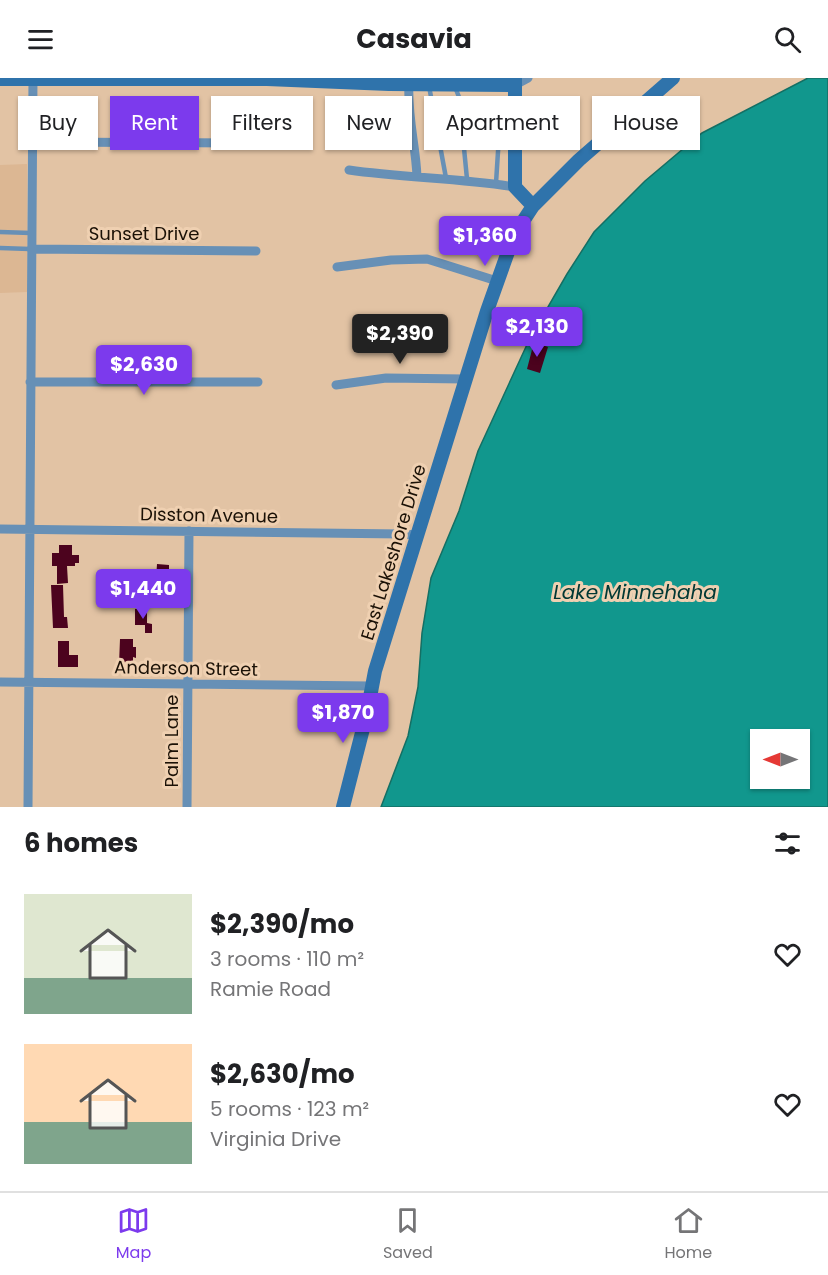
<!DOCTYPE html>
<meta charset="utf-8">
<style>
:root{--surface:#fff;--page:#f6f6f6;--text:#202124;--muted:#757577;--line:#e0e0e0;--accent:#7c3aed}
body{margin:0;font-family:Poppins,sans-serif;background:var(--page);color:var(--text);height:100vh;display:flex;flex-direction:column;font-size:22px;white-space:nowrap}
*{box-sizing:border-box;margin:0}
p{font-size:20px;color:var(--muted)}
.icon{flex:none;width:33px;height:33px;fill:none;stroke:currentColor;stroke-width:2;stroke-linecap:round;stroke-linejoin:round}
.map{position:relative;height:729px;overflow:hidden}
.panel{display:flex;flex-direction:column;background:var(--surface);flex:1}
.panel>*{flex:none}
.hud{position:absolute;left:18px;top:18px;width:792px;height:54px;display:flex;gap:12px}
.needle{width:39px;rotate:270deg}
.buttons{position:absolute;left:750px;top:651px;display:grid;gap:12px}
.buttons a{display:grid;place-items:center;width:60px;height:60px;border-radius:0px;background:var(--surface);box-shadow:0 2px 4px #0004;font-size:30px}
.price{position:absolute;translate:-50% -51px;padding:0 14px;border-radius:6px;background:var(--accent);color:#fff;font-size:20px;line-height:39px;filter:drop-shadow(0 2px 3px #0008)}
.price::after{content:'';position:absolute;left:50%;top:36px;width:18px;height:14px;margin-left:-9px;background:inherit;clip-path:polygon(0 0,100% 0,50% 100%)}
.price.on{background:#222;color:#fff}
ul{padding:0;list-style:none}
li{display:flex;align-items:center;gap:18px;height:150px;padding:0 24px}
li span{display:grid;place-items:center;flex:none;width:168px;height:120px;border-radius:0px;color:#555}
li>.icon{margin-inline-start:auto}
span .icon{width:72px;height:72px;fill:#fffc;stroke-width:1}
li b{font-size:26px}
h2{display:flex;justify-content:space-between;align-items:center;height:72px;padding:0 24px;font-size:26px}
.tag{padding:0 21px;border-radius:0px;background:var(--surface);box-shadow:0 2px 4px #0004;font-size:21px;line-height:54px}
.tag.on{background:var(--accent);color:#fff}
header{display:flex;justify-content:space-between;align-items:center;height:78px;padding:0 24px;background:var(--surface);font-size:27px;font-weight:700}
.menu{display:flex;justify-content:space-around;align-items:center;height:84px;border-top:2px solid var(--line);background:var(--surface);font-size:16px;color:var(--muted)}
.menu a{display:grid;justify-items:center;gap:3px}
.menu .on{color:var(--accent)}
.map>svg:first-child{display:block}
.built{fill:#dcb793}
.water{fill:#11978d;stroke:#146f64;stroke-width:1.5;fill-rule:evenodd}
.building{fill:#4c031e}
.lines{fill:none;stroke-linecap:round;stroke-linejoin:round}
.lane{stroke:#6790b6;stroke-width:4.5}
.street{stroke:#6790b6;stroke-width:9}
.secondary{stroke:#2f73ab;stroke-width:14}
.labels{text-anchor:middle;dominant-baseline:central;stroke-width:6;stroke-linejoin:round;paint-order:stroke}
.street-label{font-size:18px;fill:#1b1106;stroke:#efd0b1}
.water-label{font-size:20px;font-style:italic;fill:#013834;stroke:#efd0b1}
</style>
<header><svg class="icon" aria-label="menu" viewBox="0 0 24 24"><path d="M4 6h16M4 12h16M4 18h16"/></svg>Casavia<svg class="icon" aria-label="search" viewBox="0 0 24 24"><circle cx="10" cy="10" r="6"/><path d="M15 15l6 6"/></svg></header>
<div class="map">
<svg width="828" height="729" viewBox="0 0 828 729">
<rect width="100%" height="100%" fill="#e2c3a4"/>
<path class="built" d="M27,86V214L0,215V87Z"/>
<path class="water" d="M808,0H828V729H381L408,658L418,609L422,555L431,500L459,433L478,373L530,260L567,196L594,154L645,103L702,55ZM760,662H800V700H760Z"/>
<path class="building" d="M534,264L548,269L540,295L527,291Z
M59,467H72V477H79V485H75V488H67L68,505L57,506V488H52V475H59Z
M157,486L169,487V508H162V501H156Z
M51,507H63L64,539H67L68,550H53Z
M135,531H147V545L152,546V555H145V547H135Z
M120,561H133V569H136V580L133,579V587L119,586Z
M58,563H69V577H78V589H58Z"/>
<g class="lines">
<path class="lane" d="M429,8L446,100
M455,9L459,19L467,101
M496,105L499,58L503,55H514
M0,154L31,155
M0,170L30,171"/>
<path class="street" d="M409,6C407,38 416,68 417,99
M515,7L528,0
M32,64L249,65
M349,92C404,100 460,100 515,109
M31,171L256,173
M337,189L391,182L427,181L497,203
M30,304H258
M336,307L386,300L465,301
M0,451L403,456L418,457
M0,604L371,608
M28,729L33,0
M187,729L189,453"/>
<path class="secondary" d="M515,0V109L533,128
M0,1H267L389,6L515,7
M343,729L367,635L375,593L487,233L514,157L533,128L579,82L673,0"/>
</g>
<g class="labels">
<g class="street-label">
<text x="144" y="155">Sunset Drive</text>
<text transform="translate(209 437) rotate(1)">Disston Avenue</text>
<text transform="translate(393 474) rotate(-73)">East Lakeshore Drive</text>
<text transform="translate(186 590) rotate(1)">Anderson Street</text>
<text transform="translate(171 663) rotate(-90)">Palm Lane</text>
</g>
<g class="water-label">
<text x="635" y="514">Lake Minnehaha</text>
</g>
</g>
</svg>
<div class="buttons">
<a><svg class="needle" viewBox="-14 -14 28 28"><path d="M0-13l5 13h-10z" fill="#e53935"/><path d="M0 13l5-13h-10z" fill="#757577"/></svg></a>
</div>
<b class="price" style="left:485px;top:189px">$1,360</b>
<b class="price" style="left:537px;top:280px">$2,130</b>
<b class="price on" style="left:400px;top:287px">$2,390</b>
<b class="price" style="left:144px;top:318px">$2,630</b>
<b class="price" style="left:143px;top:542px">$1,440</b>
<b class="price" style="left:343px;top:666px">$1,870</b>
<div class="hud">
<a class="tag">Buy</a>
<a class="tag on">Rent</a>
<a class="tag">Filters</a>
<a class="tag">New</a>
<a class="tag">Apartment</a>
<a class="tag">House</a>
</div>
</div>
<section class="panel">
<h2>6 homes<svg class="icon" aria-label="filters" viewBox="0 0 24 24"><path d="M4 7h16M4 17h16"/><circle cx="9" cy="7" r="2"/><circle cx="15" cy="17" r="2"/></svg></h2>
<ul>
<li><span style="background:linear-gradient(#dfe7d0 70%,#7fa58c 0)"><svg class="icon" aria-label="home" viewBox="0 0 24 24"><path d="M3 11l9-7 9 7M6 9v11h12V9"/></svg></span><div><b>$2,390/mo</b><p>3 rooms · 110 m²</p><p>Ramie Road</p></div><svg class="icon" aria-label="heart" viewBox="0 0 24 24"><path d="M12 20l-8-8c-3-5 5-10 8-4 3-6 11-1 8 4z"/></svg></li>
<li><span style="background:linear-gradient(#ffd9b3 65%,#7fa58c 0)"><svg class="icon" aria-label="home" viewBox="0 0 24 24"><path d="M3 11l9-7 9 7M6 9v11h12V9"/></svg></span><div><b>$2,630/mo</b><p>5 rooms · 123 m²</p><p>Virginia Drive</p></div><svg class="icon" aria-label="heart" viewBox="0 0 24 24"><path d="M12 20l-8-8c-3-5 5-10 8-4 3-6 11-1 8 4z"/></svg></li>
</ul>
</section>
<nav class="menu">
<a class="on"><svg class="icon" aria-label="map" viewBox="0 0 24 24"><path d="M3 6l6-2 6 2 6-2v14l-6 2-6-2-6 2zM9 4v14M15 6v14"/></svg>Map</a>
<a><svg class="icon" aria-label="saved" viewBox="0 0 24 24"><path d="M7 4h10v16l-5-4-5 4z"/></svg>Saved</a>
<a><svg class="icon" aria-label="home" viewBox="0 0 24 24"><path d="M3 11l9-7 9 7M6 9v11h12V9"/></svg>Home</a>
</nav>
